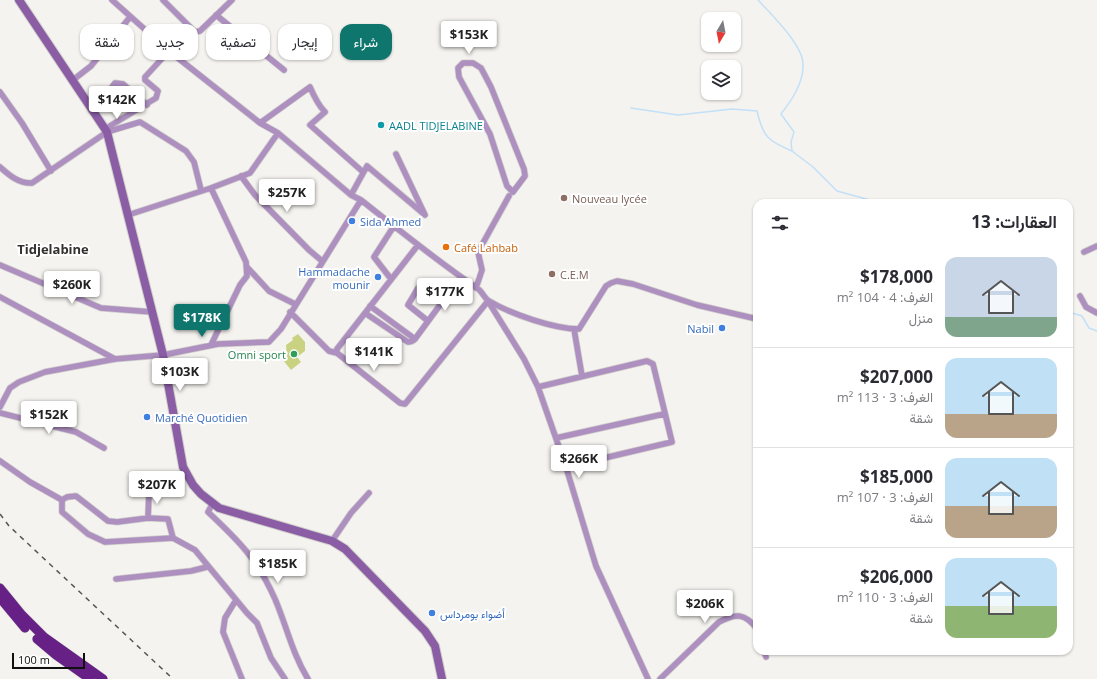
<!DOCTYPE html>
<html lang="ar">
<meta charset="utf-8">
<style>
:root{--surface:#fff;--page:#f2f2f3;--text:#2b2b33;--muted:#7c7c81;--line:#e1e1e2;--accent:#0f766e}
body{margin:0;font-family:"Open Sans",Vazirmatn,sans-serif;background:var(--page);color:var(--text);direction:rtl;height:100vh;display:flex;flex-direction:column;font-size:15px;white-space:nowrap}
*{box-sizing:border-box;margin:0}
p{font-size:13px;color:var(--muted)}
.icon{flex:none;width:22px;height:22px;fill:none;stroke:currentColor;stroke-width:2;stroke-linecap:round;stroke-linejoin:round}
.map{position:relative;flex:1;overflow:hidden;direction:ltr}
.panel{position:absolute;left:753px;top:199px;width:320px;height:456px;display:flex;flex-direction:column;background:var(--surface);border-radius:12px;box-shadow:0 1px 3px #0004;direction:rtl}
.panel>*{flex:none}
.banner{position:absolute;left:12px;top:24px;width:380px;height:36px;direction:rtl;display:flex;gap:8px}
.needle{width:26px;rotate:190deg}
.controls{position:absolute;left:701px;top:12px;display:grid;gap:8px}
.controls a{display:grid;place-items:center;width:40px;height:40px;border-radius:8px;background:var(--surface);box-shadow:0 1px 3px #0004;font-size:20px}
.scale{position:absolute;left:12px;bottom:10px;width:73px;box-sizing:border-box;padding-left:4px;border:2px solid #10100f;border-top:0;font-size:11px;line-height:14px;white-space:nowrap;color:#10100f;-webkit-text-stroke:3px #fff;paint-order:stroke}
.price{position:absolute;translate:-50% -34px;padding:0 9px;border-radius:4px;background:#fff;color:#222;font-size:13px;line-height:26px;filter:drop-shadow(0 1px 2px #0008)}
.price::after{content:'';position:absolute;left:50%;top:24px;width:12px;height:9px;margin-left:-6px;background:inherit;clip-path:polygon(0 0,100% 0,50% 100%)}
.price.current{background:var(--accent);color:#fff}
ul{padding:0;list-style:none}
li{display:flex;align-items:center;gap:12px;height:100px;padding:0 16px}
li+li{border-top:1px solid var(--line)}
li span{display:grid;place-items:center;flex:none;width:112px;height:80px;border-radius:12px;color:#555}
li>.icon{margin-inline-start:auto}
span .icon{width:48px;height:48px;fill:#fffc;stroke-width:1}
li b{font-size:17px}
h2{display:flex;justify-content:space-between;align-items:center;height:48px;padding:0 16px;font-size:17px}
.pill{padding:0 14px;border-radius:12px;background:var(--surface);box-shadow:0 1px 3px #0004;font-size:14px;line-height:36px}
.pill.current{background:var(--accent);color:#fff}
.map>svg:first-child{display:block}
.green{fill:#c8d281}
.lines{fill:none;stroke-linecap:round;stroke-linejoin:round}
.stream{stroke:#c2e0f7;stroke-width:1.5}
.minor-casing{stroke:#d0cfcb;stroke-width:7}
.secondary-casing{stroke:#d0cfcb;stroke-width:10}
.trunk-casing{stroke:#d0cfcb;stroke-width:10}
.minor{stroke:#ad8fc0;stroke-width:5.5}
.secondary{stroke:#8a5da5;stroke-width:8}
.trunk{stroke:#662086;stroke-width:9}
.rail{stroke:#575654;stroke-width:1.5;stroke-dasharray:5 5;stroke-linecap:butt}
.culture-dot{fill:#0f9aa8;stroke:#fff;stroke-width:1.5}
.education-dot{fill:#8d6e63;stroke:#fff;stroke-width:1.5}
.shop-dot{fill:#3f7fe0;stroke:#fff;stroke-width:1.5}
.food-dot{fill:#e8710a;stroke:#fff;stroke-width:1.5}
.leisure-dot{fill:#2e9e5b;stroke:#fff;stroke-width:1.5}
.labels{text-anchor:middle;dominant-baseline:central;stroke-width:4;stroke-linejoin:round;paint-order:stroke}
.culture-label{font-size:11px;fill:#0d838f;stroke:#fff;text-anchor:start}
.education-label{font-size:11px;fill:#785e54;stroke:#fff;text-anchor:start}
.shop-label{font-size:11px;fill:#366cbe;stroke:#fff;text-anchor:start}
.food-label{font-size:11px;fill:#c56008;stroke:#fff;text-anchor:start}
.leisure-label{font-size:11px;fill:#27864d;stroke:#fff;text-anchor:end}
.quarter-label{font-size:13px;font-weight:bold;fill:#32312e;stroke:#fff}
</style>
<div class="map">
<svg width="1097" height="679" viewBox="0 0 1097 679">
<rect width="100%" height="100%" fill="#f5f3ef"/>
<path class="green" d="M298,334L305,342V351L297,357L301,362L291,370L283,360L287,356L286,345L293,340L292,338Z"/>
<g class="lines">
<path class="stream" d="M758,0C771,14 803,45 803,64C804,83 791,101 781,114L794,132L791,142L792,151L813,167L837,191L881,203
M631,108L678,115L732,109L757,111C763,137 768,141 792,151
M1069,312L1082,316L1089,328L1097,331"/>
<defs>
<path id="minor" d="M112,0L169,51L260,123L278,133L351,195L361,200C399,230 437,261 477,288C482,291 484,298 489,301C511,314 554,329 579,329L606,286L611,283L617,281L633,284L697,305L757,319
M163,0L195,32
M216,15L284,70
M463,63H473L481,68L491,87L524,169L525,176L513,192L507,186L490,134L459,77L458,68Z
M73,80L91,66L130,17
M0,92L22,123L51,171
M94,111L115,83L123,84L147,105
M260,123L310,87C313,94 319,106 325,112L310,125L363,172
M105,129L156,98L158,91L145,80V77L169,51L190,33L200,31L232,0
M0,167C9,175 19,184 32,183L107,132L140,122L186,151L194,162L201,190
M241,176L255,195L309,250L322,261
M351,195L367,166L425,215L396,154
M128,215L211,188L250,173L278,133
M418,245L337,349V353L400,403L405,404L488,301L524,359L538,387L566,467L596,566L648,679
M1084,252L1097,246
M0,265L101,308L152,312
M247,267L269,291L295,304
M391,279L374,257L394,226
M476,288L482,270L478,252L509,196
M1080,296L1086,307L1097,313
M0,297L115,359
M370,306L415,339
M290,312L329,351L337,353
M365,313L408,342C411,342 413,341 415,339L440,305V301L424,287L418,288L408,305L428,321
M574,329L582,376
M211,345L240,285L247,276L246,262L211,188
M538,387L647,361L653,364L672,442L566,467
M0,407L10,388L19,382L45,372L115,359L163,355L218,344L269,342L281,329L361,200
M0,413L76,432L104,448
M556,438L664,414
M0,461L30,482L62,500V512L88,534L105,542L173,538
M62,500L67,497L76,496L108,521L117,522L148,518L168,519L173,538L195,550L247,613L257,623L271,658L285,679
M213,503L208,512C239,541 258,560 275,599C287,627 292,653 308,679
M148,518L149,492
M332,541L351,513L369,493
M116,579L191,571L207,567
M236,600L225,618L223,632L242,679
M764,651L766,657
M660,679L719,622C736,613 745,613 757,629"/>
<path id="secondary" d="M19,0L107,132L163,355L183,467L193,485L201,494L219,508L332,541L345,549L425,631L435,646L442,679"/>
<path id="trunk" d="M0,588L22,615L44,637L103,679
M0,598L25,628
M37,639L56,655L90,679"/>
</defs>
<use href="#minor" class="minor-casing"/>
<use href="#secondary" class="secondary-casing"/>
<use href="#trunk" class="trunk-casing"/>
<use href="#minor" class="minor"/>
<use href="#secondary" class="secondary"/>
<use href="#trunk" class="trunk"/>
<path class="rail" d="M0,514L9,526L173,679"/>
</g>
<circle class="culture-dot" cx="381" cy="125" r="4"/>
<g class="education-dot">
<circle cx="564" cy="198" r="4"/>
<circle cx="552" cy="274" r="4"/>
</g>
<g class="shop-dot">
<circle cx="352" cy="221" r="4"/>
<circle cx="378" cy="277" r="4"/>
<circle cx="722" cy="328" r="4"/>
<circle cx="147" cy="417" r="4"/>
<circle cx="432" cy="613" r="4"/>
</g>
<circle class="food-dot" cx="446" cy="247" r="4"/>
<circle class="leisure-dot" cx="294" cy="354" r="4"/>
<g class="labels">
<g class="culture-label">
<text x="389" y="125">AADL TIDJELABINE</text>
</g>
<g class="education-label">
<text x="572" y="198">Nouveau lycée</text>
<text x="560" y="274">C.E.M</text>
</g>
<g class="shop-label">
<text x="360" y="221">Sida Ahmed</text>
<text x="370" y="271" text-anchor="end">Hammadache<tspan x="370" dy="13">mounir</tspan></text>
<text x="714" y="328" text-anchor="end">Nabil</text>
<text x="155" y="417">Marché Quotidien</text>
<text x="440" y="613">أضواء بومرداس</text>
</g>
<g class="food-label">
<text x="454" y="247">Café Lahbab</text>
</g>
<g class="leisure-label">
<text x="286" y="354">Omni sport</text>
</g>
<g class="quarter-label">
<text x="53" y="249">Tidjelabine</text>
</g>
</g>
</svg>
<div class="controls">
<a><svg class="needle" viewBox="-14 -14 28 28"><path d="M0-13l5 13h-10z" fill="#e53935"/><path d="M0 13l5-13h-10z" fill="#7c7c81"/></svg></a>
<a><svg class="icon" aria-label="layers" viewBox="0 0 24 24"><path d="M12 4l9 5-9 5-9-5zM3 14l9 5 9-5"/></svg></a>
</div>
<div class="scale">100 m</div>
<b class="price" style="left:469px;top:55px">$153K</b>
<b class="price" style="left:117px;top:120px">$142K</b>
<b class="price" style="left:287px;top:213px">$257K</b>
<b class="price" style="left:72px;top:305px">$260K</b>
<b class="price" style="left:445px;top:312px">$177K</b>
<b class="price current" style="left:202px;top:338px">$178K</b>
<b class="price" style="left:374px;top:372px">$141K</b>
<b class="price" style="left:180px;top:392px">$103K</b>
<b class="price" style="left:49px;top:435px">$152K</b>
<b class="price" style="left:579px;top:479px">$266K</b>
<b class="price" style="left:157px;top:505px">$207K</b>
<b class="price" style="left:278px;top:584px">$185K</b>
<b class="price" style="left:705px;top:624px">$206K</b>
<div class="banner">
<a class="pill current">شراء</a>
<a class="pill">إيجار</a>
<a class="pill">تصفية</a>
<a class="pill">جديد</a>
<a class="pill">شقة</a>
</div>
<section class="panel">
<h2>العقارات: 13<svg class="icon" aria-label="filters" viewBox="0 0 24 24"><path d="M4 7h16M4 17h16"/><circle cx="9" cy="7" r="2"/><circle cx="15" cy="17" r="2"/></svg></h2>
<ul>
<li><span style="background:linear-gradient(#c9d6e8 75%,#7fa58c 0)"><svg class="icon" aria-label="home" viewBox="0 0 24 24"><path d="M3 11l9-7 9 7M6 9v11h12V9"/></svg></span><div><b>$178,000</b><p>الغرف: 4 · 104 m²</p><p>منزل</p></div></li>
<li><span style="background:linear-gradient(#bfe0f5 70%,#b9a48a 0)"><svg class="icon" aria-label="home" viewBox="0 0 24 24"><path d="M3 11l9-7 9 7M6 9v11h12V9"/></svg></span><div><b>$207,000</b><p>الغرف: 3 · 113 m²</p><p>شقة</p></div></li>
<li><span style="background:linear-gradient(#bfe0f5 60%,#b9a48a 0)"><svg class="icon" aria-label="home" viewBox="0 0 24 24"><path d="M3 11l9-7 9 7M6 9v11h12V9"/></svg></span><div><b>$185,000</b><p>الغرف: 3 · 107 m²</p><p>شقة</p></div></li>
<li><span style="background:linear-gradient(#bfe0f5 60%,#8fb573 0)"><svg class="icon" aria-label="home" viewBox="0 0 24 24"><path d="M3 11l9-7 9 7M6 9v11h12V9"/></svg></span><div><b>$206,000</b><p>الغرف: 3 · 110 m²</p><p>شقة</p></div></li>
</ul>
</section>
</div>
